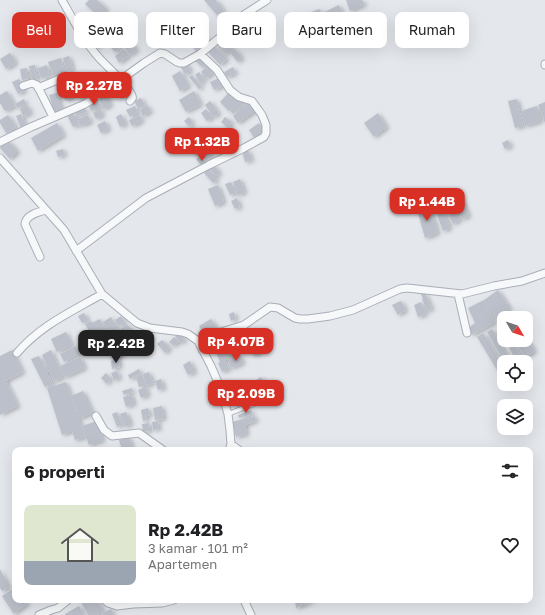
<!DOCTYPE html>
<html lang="id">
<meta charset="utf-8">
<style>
:root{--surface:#fff;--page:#f2f2f2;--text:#202124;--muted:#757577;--line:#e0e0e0;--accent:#d93025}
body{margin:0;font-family:"Golos Text",sans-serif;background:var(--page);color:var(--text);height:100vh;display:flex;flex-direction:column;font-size:15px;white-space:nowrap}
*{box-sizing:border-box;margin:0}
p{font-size:13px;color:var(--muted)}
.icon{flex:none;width:22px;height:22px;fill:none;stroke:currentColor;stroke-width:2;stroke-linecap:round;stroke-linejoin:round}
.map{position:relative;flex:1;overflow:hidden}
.sheet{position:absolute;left:12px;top:447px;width:521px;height:156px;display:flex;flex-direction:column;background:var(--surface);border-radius:8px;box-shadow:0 4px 16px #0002}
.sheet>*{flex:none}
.top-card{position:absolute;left:12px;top:12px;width:521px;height:36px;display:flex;gap:8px}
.needle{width:26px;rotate:129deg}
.tools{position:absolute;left:497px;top:311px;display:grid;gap:8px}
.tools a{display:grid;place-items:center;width:36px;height:36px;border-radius:8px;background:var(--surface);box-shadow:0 4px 16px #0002;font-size:20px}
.price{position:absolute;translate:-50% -34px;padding:0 9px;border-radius:8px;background:var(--accent);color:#fff;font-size:13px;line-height:26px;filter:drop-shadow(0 1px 2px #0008)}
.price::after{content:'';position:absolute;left:50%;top:24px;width:12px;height:9px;margin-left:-6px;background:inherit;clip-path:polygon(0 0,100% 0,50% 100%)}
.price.selected{background:#222;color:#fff}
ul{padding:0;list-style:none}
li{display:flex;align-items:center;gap:12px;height:100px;padding:0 12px}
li+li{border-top:1px solid var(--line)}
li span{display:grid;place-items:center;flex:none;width:112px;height:80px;border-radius:8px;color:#555}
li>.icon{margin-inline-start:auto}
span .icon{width:48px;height:48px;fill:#fffc;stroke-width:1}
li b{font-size:17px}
h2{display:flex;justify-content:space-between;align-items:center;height:48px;padding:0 12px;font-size:17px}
.chip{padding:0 14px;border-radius:8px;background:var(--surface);box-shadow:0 4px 16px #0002;font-size:14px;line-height:36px}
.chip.selected{background:var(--accent);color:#fff}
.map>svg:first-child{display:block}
.building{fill:#bbc0ca;filter:url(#shadow)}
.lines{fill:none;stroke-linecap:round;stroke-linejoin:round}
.service-casing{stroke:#a9aeb7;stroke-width:5.5}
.minor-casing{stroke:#a9aeb7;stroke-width:9}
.service{stroke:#f7f8fa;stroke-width:3.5}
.minor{stroke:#f7f8fa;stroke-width:7}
</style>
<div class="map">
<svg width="545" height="615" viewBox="0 0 545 615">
<defs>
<filter id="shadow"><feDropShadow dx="2.5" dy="1.5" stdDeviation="2" flood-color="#0004"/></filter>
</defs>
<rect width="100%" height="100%" fill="#e4e7ec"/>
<path class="building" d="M89,0H97L107,9L99,17L85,4Z
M204,0H216L224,10L217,15Z
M346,0H362L365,4L350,11Z
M339,5L344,19L327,25L326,32L312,38L304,31L313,29L306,14L319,9L322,13Z
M192,23L202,31L191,44L181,36Z
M202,35L208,40L197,52L192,46Z
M223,37L233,48L225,54L216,44Z
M94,38H99V47H93Z
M129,40L137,50L130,55L123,45Z
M117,42L121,47L115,52L111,48Z
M213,45L227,59L220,65L207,51Z
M124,49L129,56L119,63L115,56Z
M235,49L242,58L238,62L230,53Z
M10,53L16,63L6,69L0,59Z
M200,55L208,63L203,68L195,61Z
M69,56L73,69L67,71L63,58Z
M61,58L65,72L53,76L48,62Z
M186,62L191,71L185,74L180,66Z
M35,65L38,79L32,80L29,66Z
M47,65L50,76L41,78L38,68Z
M207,66L213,72L207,78L201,72Z
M233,67L236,73L227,77L224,72Z
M27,68L29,79L22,80L20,69Z
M180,71L189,86L180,91L172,76Z
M199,72L205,80L201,83L195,75Z
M94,73L97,86L93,87L90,74Z
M192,75L202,87L199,89L189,77Z
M87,78L90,89L84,91L81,80Z
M219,78L223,86L214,90L210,82Z
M19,79L25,91L18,94L12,82Z
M69,82L72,98L65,100L61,84Z
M80,83L85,96L78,98L74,85Z
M124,85L128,93L119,97L115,89Z
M7,91L15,106L5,111L0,103V95Z
M194,91L201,104L186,112L179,100Z
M230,91L239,100L229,111L220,102Z
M57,93L62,111L55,114L49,95Z
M106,95L111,105L103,109L99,98Z
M141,98L145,105L138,108L134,101Z
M24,99L26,104L18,108L15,104Z
M243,99L246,102L233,114L230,110Z
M517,99L523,126L515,128L508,101Z
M97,100L100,107L91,111L88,104Z
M210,101L219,113L214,117L205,105Z
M250,101L256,110L238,123L233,116Z
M545,102V123L538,105Z
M147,105L151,111L143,116L140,110Z
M28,106L31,113L23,116L20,109Z
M135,106L138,113L130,117L126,110Z
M537,106L541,121L525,126L521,111Z
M85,108L87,112L77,116L75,112Z
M100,109L103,115L96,119L93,113Z
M206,109L212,117L207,121L201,113Z
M73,112L79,124L73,127L67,115Z
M378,113L387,127L374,137L364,123Z
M21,114L26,125L21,128L16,116Z
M121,114L126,124L120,127L116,117Z
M8,115L16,127L7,134L0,123V120Z
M88,115L91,122L80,126L78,119Z
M140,115L142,121L132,126L129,120Z
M189,117L193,123L189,126L184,121Z
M225,117L232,122L228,128L221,122Z
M105,121L109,129L101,133L97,125Z
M57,123L64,135L38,151L31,138Z
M259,123L266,132L255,139L249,130Z
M191,128L207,145L202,149L187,132Z
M183,132L190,137L186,142L179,136Z
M7,140L18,151L10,159L0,148V147Z
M508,140L511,146L505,149L502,143Z
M193,144L200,152L196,155L189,147Z
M63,149L65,155L58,157L56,151Z
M206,150L212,157L207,162L201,155Z
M248,150L252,160L245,162L242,152Z
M200,156L208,165L203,168L196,159Z
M213,164L220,173L216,176L208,167Z
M209,169L217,180L213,183L204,173Z
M240,179L245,192L238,195L233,182Z
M231,182L236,193L230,195L225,184Z
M218,185L224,202L215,206L208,189Z
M460,194L469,216L462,219L453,197Z
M448,196L460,220L453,224L441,199Z
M237,198L240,207L235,209L231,201Z
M438,198L450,228L443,231L432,201Z
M429,206L438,233L425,238L417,210Z
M498,290L510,308L496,318L484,300L495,322L472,335L468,328L475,323L477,327L468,308L484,300Z
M425,293L432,309L427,311L422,299H423L421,294Z
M401,301L406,310L398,315L392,305Z
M421,302L426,314L418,317L414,305Z
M508,311L513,318H504V325L499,317Z
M234,312L236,319L231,321L229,314Z
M84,313L88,320L82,323L78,316Z
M121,316L125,322L119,326L115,320Z
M111,317L118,330L111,334L103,322Z
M100,319L106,331L93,338L85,324L91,321L92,323Z
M211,319L217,328L205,336L199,326Z
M127,324L131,329L124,334L120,329Z
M492,329L511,362H504L487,332Z
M246,330L250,338L244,341L240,333Z
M66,332L72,345L57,352L51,339Z
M120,332L128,344L122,348L114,336Z
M234,332L236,336H239L240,341L232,343L230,334Z
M179,333L185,339L182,343L175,337Z
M483,333L504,367V373L500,375L477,337Z
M216,336L221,346L214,350L211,345L206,347L204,342Z
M174,337L179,341L174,346L169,342Z
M114,338L123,355L115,359L106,342Z
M526,338L535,351L525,357L514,340H526Z
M162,340L170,348L165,353L157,344Z
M251,341L260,351L255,356L246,346Z
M232,345L236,355L220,362L216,352Z
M515,345L523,360L518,362H517L509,348Z
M75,346L79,354L64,362L60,354Z
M12,350L23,372L6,381L18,406L0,415V356Z
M51,350L63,377L54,381L49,371L47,372L53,384L45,387L31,359L39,356L44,367L47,366L42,355Z
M240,355L243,363L231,368L228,360Z
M80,357L85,368L65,377L60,366Z
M119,359L120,367L112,369L111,361Z
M225,360L229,369L222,372L218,363Z
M190,361L195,372L188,375L183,365Z
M139,369L141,373L130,379L128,375Z
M117,371L120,378L114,380L111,373Z
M149,372L153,383L147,386L143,374Z
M106,373L111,379L107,384L101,378Z
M142,374L146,385L139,387L136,377Z
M261,377L272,395L264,400L253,382Z
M161,379L164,388L158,390L155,381Z
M239,381L242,386L235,390L232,384Z
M66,382L85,437L75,440L72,431L62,435L47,388Z
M146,387L148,395L141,398L138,390Z
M132,388L133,392L124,395L122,391Z
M247,389L253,400L238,408L232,397Z
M83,391L93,413L80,418L71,396Z
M132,395L134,404L126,407L123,397Z
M162,406L164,419L155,420L153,408Z
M148,408L150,415L146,416L147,420L143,421L141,410Z
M251,410L253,414L239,418L238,415Z
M117,412L122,425L117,427L112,414Z
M126,412L131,424L125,427L120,414Z
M255,416L256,421L245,425L247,434L236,437L232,422Z
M97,421L103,440L89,445L82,426Z
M158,421L159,429L153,430L152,422Z
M149,423L150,431L143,432L142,424Z
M129,437L132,447L122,450L119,440Z
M0,569L9,587L2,591L0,588Z
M15,587V600H26L28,603L14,614L2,596Z
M80,600H97L103,611L97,615H88Z
M295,600H315L296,608Z
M79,606L84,615H65V614Z
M111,609L114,615H103L102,613Z"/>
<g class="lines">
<defs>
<path id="service" d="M228,414L254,404"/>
<path id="minor" d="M62,0C75,23 87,47 106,65C111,70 131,89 132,96C133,98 132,99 130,101
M545,64V65
M23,86L32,83L37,85L53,117
M38,88L62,78
M0,142L31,127L85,104L102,93L144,63L160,53L165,54L177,62L180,63H184L200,54L224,34L242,16L267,0
M0,158L64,230L102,294L137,323L150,328L182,332L188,334L198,341L211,366L220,387L228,414L230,431L231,444L229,450
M76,251L146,198L209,165L244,148L264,137L266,133V125L262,115L252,101L239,97L230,90L217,70L200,54
M40,257L25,224C26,215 38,212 46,210
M458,294L467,333
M198,341L218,333L244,325L270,307L278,308L295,318L300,319H308L330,316L353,310L400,289L407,288L462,294L494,286L522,281L545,273
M17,353C41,325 71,312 102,294
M96,416L104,430L112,436L139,433L163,450
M231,444L239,450
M105,600L108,603L117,606L133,604L162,603L174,600
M244,600L251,615
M39,615L51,610L58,608L68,600"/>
</defs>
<use href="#service" class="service-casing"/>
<use href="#minor" class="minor-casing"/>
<use href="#service" class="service"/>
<use href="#minor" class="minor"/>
</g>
</svg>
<div class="tools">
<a><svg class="needle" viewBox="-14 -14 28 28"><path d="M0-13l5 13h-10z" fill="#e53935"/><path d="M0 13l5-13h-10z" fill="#757577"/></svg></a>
<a><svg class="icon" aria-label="locate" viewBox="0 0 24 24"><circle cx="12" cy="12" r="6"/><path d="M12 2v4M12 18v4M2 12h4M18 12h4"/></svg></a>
<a><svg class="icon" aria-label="layers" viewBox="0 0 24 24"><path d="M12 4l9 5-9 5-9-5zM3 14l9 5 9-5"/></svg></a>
</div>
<b class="price" style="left:94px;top:106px">Rp 2.27B</b>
<b class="price" style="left:202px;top:162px">Rp 1.32B</b>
<b class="price" style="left:427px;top:222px">Rp 1.44B</b>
<b class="price" style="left:236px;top:362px">Rp 4.07B</b>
<b class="price selected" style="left:116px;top:364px">Rp 2.42B</b>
<b class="price" style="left:246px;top:414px">Rp 2.09B</b>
<div class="top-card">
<a class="chip selected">Beli</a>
<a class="chip">Sewa</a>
<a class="chip">Filter</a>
<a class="chip">Baru</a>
<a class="chip">Apartemen</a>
<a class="chip">Rumah</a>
</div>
<section class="sheet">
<h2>6 properti<svg class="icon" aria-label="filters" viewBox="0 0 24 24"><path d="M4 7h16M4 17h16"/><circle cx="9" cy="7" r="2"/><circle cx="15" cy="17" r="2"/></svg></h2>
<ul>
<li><span style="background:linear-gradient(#dfe7d0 70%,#9aa5b1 0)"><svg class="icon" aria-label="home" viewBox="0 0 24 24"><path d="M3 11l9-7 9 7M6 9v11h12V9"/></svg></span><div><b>Rp 2.42B</b><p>3 kamar · 101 m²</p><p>Apartemen</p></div><svg class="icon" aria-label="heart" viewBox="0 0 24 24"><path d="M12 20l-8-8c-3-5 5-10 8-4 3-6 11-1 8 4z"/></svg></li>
</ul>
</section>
</div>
